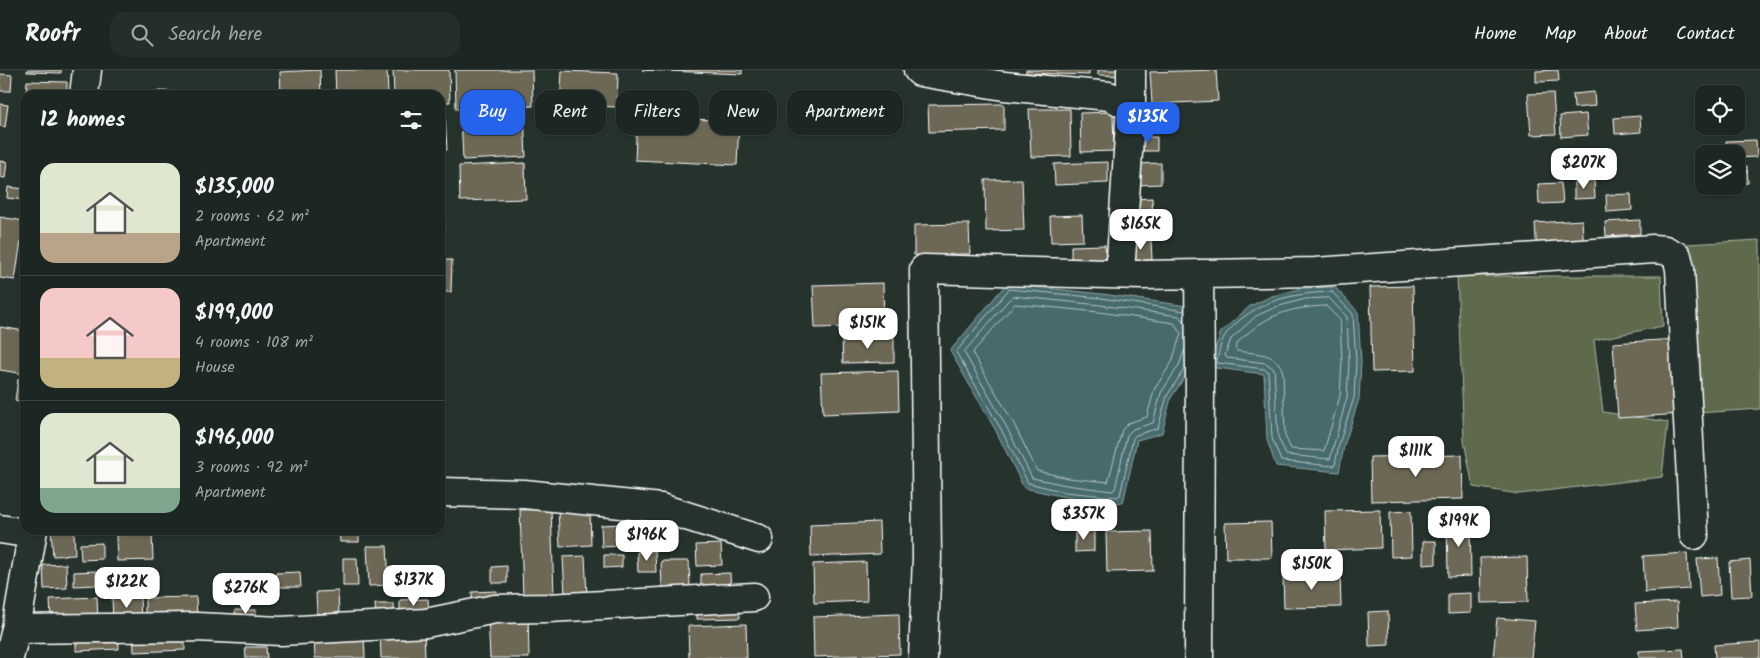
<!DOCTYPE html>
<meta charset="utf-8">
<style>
:root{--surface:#1c2622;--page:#252e2a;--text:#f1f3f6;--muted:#a0a5a5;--line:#3a4340;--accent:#2563eb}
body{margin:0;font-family:Kalam,sans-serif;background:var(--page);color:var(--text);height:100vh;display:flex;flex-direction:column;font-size:19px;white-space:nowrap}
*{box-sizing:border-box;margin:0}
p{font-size:16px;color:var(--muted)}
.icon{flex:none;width:28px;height:28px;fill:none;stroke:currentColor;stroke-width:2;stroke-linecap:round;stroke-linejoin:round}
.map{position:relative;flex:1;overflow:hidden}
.side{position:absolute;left:20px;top:20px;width:425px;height:445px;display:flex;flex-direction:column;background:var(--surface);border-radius:15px;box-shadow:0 1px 4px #0004,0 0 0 1px var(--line)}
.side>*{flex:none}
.hud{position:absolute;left:460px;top:20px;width:475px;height:45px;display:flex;gap:10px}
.controls{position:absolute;left:1695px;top:15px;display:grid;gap:10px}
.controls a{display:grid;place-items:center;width:50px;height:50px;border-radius:10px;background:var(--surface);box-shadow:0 1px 4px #0004,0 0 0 1px var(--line);font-size:25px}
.price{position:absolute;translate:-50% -42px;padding:0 11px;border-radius:10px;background:#fff;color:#222;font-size:16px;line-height:32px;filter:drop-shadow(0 1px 2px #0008)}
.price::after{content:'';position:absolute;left:50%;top:30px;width:15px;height:11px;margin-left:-8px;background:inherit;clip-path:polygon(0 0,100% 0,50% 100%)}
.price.active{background:var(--accent);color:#fff}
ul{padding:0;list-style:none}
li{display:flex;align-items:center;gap:15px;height:125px;padding:0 20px}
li+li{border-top:1px solid var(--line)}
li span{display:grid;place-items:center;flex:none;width:140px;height:100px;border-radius:15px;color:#555}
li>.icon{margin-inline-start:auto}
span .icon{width:60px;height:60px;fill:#fffc;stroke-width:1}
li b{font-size:21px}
h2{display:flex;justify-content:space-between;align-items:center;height:60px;padding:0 20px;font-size:21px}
.chip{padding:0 18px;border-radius:15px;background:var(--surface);box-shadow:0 1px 4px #0004,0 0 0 1px var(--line);font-size:18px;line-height:45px}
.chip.active{background:var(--accent);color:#fff}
header{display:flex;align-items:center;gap:30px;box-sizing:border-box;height:70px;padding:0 25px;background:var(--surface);border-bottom:1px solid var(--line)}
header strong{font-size:24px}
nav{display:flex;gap:28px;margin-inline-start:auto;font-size:18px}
.search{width:350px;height:45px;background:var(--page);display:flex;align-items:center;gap:12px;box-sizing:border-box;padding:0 18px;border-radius:15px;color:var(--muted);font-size:19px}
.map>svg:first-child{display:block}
.green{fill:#5e6b4d;stroke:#aeb5a6}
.water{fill:#476a6d;stroke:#91a6a7}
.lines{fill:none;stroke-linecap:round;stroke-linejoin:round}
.shore{stroke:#b5c3c5;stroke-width:1}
.building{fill:#6d6755;stroke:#fff}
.minor-casing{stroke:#fff;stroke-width:31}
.minor{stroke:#26332d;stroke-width:28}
</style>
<header>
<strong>Roofr</strong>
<div class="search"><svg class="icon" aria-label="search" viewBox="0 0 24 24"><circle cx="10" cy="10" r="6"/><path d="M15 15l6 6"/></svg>Search here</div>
<nav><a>Home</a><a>Map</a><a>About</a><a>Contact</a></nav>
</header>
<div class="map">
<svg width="1760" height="588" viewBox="0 0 1760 588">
<rect width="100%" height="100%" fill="#26332d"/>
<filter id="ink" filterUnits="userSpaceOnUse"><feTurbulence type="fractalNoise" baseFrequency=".02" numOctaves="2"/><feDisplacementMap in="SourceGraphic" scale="10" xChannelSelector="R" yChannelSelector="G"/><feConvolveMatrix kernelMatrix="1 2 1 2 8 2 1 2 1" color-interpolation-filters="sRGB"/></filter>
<g filter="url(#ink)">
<path class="green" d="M1760,170V339L1697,343L1687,174Z
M1457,206H1661L1663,256L1594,270L1603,342L1668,352L1662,407L1519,424L1473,417L1464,371Z"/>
<path class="water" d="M1006,214L1102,224L1187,236L1189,300L1171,328L1162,363L1137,370L1123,433L1065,427L1024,418L996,361L950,281Z
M1335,217L1358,242L1361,292L1359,329L1344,376L1339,402L1276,396L1267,370L1264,304L1209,297L1221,262L1250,236L1272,226L1303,218Z"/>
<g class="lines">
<path class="shore" d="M1332,222L1353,244L1356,291L1354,328L1339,374L1335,395L1333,396L1281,391L1272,368L1268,301L1264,299L1218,293L1217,290C1219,282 1221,270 1226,264C1253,231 1292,223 1332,222Z
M1329,228L1347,247L1349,291L1347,327L1330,389L1286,385L1278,367L1274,299L1266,293L1227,288L1225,285L1231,269L1256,246L1276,237L1305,229Z
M1015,234L1099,242L1174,253L1181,263L1172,292L1154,320L1147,347L1128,353L1122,360L1108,412L1068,408L1037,401L1013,352L973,284L974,281Z
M1326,236L1340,250L1342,291L1340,326L1324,381L1291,379L1285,366L1283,303C1278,281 1254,284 1237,281L1235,278C1237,272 1242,268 1247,264C1270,243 1295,237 1326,236Z
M1184,241L1101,228L1009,219L956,282L1001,359L1028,413L1065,422L1117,427L1120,425L1133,368L1136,365L1158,358L1167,326L1185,298
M1185,254L1179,246L1100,235L1012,226L964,282L1006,356L1032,408L1066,415L1112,421L1115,419L1127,365L1133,359L1153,353L1161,323L1179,295L1185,279"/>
</g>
<path class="building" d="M27,0H61V3L27,2Z
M320,0L321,25H281L280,2Z
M335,0H387L388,25H336Z
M393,0H449L450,32H440V25H394Z
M455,0H532L533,36L456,39Z
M642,0H742V4Z
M1026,0H1089V5L1026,3Z
M1098,0H1124V6L1098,5Z
M1216,0L1218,31L1152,34L1150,2Z
M1558,0L1559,11L1536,12V1Z
M562,1L618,3L617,37L560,35Z
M0,4L12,5L11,21H0Z
M27,11L67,12V25H26Z
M158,21L192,22L191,25H158Z
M1594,22L1595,36L1574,38L1573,24Z
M1553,23L1556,64L1531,65L1528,24Z
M0,34L8,35L5,57L0,56Z
M1004,34V60L929,62L928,35Z
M1029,39H1070L1071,86L1031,87Z
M1113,42L1114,81L1081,82L1080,43Z
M524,44L526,87L463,90L461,47Z
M1586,44L1588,65L1561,67L1560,46Z
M445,45L447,80H440V46Z
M1640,46L1641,62L1615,64L1614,48Z
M637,47L739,51L737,95L635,90Z
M1138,67H1157V81H1138Z
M1756,70L1757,87L1736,88V84H1727L1726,71Z
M0,91L7,92L5,108L0,107Z
M1108,92V113L1055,115L1054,94Z
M525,93L526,129L460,131L459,96Z
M1161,93V114L1137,115V94Z
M1736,96H1747L1748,113L1736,114Z
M1022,109L1024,160L986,161L985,110Z
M1594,110L1595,128L1574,129V112Z
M440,113H443L445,161H440Z
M1561,113L1563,133L1539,134L1538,114Z
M8,117L25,119V130L7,128Z
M1631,124L1632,140L1607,142L1606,125Z
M1152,128L1153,152L1135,153V129Z
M1082,145L1083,171L1051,172L1050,146Z
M0,147L24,151L15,210L0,208Z
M1582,150L1584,181L1537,184L1535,153Z
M1640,150V164L1606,166L1605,152Z
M969,154L970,184L914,185V155Z
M1151,170L1152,190L1131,191V171Z
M1105,175L1106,194L1071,195V176Z
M440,190H452L451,222H440Z
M883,213L884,256L815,258L813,215Z
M1413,216L1415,301L1372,302L1370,217Z
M0,257L25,261V304L0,300Z
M894,267V292L843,293L842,268Z
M1677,269L1681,344L1618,348L1613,273Z
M440,292L442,323H440Z
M898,301L899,341L823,344L821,303Z
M18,309L25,310V333L15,331Z
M1462,385L1463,429L1371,431L1370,387Z
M551,439L554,525L523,526L520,440Z
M590,440L591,475L560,477L558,441Z
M1380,440L1381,478L1326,480L1325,441Z
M1411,441L1412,486L1391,487L1390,442Z
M1447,450H1470L1471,506L1448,507Z
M657,451L658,472H643V452Z
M879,452L880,484L811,487L810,455Z
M1271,452L1272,488H1226L1225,453Z
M621,454L622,476L602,477L601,455Z
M51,460H74L75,485L53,486Z
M339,460H359V472H340Z
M1094,460V481L1075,482V461Z
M1152,461L1153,501L1107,502L1106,462Z
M152,464L153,490L117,491L116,465Z
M1423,471H1436V494L1423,495Z
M102,473V489L81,490L80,474Z
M721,474L722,495L697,496L696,475Z
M367,476H387L389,515L369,516Z
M655,481L656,502H638L637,482Z
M1687,483L1689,519L1645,522L1643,486Z
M604,485H622V497L604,498Z
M585,486L587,526H565L563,487Z
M1527,487L1528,532L1481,533L1480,488Z
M343,488H357L358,516H343Z
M1718,488L1720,525L1700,527L1697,489Z
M1750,490L1752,526L1731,527L1729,492Z
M661,491H689L690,518L662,519Z
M866,492L867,531L814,533L813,494Z
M66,494L67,518L44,519L43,495Z
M507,496V513H492V497Z
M96,501V515L74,516V502Z
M300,502L301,517H276V503Z
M730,503L731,524L701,525V504Z
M1340,503L1341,537L1284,538L1283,505Z
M250,510L251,526L223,527L222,511Z
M338,521L339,543L317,544L316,522Z
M497,521V533L472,534V522Z
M1471,523V543L1448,544V524Z
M140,526L141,552H113L112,527Z
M97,527L98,550L51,551L50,529Z
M196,527L197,549L145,550V528Z
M428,529L429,543L400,544V530Z
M1677,532L1678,557L1637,560L1635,534Z
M739,533L740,548L697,549V535Z
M375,534H394V550H376Z
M235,540H256V550L236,551Z
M1388,541L1389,575L1369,576L1368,542Z
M528,542L529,588H490L488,544Z
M899,544L900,584L814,587L813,547Z
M1497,548L1535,551L1531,588H1493Z
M746,554L747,588H689L688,556Z
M424,559L425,588H381L380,561Z
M185,561V580L134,582L133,563Z
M118,562L119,579L76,581V563Z
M364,565L365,588H315L314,567Z
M1760,572V588H1715L1714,575Z
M245,577H266L267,588H246Z
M1683,579L1684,588H1639V581Z"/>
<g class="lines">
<defs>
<path id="minor" d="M918,0L920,2L1004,16L1109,26L1131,37
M84,25L87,0
M1120,204L1131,37V0
M1199,204L1200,299L1199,588
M440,422L524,424L661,438L759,469
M0,459L32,464
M16,559L196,557L281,561L426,553L495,539L548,538L754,527
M9,588L16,559L33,460
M923,588L927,487L924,199L1142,205L1315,202L1653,179L1665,180L1677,186L1680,199L1694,465"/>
</defs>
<use href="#minor" class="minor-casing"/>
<use href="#minor" class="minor"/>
</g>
</g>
</svg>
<div class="controls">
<a><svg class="icon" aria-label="locate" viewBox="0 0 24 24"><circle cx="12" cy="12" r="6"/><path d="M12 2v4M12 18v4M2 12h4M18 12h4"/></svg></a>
<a><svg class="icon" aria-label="layers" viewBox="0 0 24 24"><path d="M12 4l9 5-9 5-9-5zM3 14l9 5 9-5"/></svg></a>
</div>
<b class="price active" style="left:1148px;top:74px">$135K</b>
<b class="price" style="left:1584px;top:120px">$207K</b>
<b class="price" style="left:1141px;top:181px">$165K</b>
<b class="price" style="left:868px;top:280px">$151K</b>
<b class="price" style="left:1416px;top:408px">$111K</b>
<b class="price" style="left:1084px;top:471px">$357K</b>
<b class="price" style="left:1459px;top:478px">$199K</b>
<b class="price" style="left:647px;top:492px">$196K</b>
<b class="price" style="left:1312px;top:521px">$150K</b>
<b class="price" style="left:414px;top:537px">$137K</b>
<b class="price" style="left:127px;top:539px">$122K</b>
<b class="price" style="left:246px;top:545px">$276K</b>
<div class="hud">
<a class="chip active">Buy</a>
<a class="chip">Rent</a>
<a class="chip">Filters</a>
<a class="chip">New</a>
<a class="chip">Apartment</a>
</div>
<section class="side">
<h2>12 homes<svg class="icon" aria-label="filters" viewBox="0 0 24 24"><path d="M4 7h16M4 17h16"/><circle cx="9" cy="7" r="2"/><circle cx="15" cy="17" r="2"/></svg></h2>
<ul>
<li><span style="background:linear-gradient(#dfe7d0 70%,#b9a48a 0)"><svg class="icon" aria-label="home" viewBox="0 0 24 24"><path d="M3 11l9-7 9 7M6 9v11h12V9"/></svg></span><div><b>$135,000</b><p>2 rooms · 62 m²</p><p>Apartment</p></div></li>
<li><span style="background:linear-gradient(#f6c9c9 70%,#c2b280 0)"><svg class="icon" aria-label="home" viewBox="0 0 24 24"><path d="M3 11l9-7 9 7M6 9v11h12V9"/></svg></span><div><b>$199,000</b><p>4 rooms · 108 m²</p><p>House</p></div></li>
<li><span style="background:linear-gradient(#dfe7d0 75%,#7fa58c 0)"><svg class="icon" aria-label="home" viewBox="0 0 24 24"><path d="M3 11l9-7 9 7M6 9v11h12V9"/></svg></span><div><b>$196,000</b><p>3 rooms · 92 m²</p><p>Apartment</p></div></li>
</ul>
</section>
</div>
